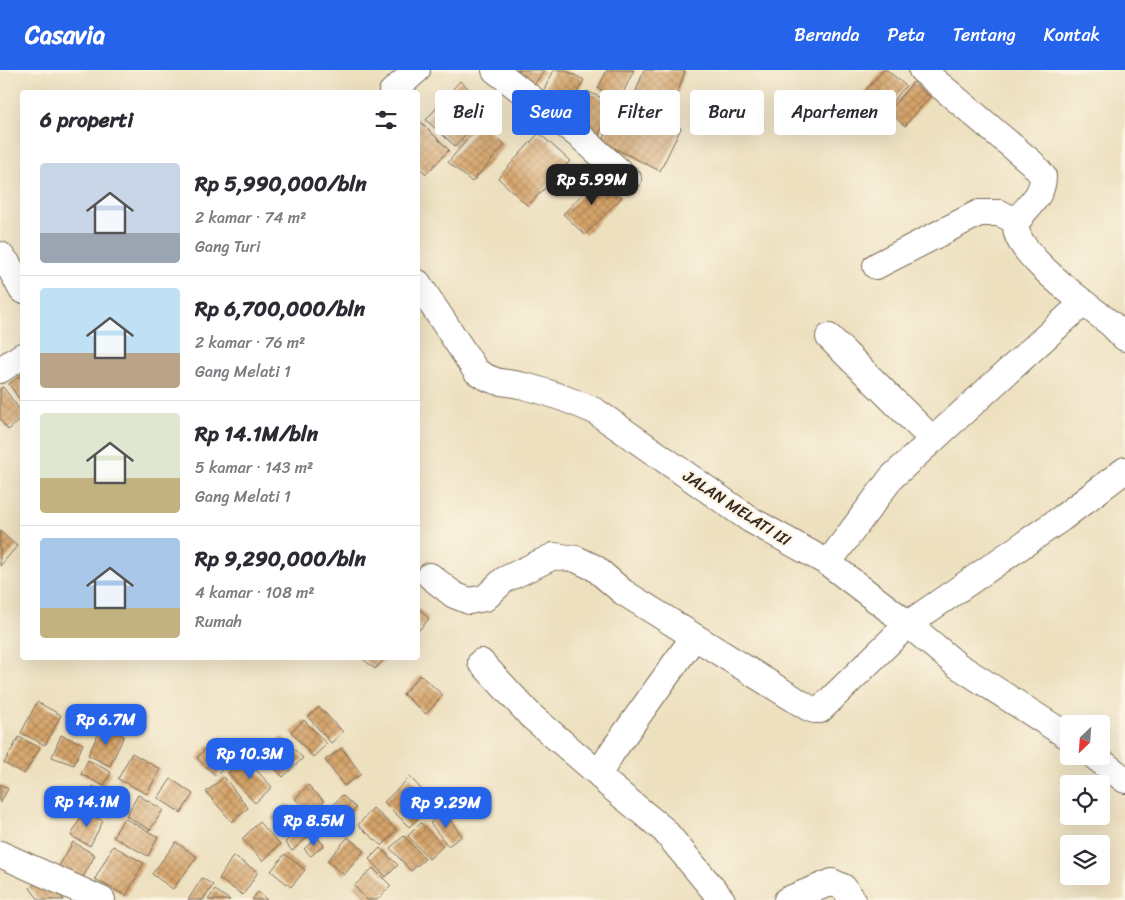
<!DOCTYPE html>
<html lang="id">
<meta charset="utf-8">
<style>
:root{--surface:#fff;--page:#f7f7f7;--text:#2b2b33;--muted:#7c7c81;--line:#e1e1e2;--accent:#2563eb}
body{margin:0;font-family:Sriracha,sans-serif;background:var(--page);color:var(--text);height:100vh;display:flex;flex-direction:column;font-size:19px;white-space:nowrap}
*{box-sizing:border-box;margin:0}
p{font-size:16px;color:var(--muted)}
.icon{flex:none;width:28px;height:28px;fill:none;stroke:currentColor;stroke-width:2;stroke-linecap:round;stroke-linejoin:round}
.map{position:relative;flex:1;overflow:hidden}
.drawer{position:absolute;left:20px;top:20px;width:400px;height:570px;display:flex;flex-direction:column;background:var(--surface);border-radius:5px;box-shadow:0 5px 20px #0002}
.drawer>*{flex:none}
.top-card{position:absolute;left:435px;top:20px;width:475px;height:45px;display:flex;gap:10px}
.needle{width:32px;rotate:205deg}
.tools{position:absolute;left:1060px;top:645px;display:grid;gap:10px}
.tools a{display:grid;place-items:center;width:50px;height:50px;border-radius:5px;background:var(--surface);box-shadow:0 5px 20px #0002;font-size:25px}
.price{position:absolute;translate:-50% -42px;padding:0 11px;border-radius:10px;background:var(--accent);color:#fff;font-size:16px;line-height:32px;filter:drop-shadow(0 1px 2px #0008)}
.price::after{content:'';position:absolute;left:50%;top:30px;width:15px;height:11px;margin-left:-8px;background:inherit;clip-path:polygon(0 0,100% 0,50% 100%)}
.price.active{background:#222;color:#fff}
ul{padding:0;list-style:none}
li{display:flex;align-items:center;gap:15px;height:125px;padding:0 20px}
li+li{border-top:1px solid var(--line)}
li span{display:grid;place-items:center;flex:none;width:140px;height:100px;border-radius:5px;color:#555}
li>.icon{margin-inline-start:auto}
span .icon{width:60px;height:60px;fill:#fffc;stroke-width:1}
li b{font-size:21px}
h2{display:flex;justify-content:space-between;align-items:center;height:60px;padding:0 20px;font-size:21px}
.tag{padding:0 18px;border-radius:5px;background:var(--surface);box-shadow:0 5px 20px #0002;font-size:18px;line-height:45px}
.tag.active{background:var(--accent);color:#fff}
header{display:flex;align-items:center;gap:30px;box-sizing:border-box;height:70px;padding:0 25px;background:var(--accent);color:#fff}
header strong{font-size:24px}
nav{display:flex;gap:28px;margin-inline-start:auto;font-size:18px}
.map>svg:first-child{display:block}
.building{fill:url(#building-cross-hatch)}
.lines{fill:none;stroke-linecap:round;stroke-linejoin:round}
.minor-casing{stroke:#796a56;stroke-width:28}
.minor{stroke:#fff;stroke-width:26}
.labels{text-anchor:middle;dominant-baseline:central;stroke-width:5;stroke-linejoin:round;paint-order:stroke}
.street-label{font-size:16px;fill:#3b2a1e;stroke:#fcf5e5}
</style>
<header>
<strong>Casavia</strong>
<nav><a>Beranda</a><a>Peta</a><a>Tentang</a><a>Kontak</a></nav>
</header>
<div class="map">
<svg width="1125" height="830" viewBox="0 0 1125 830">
<defs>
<pattern id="building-cross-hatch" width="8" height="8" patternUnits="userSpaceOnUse" patternTransform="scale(1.25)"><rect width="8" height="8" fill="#d6a46b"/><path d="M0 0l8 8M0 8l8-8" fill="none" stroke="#af8657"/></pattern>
</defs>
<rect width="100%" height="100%" fill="#fcf5e5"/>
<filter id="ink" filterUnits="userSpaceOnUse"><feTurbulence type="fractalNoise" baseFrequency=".02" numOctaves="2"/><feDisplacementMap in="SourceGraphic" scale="10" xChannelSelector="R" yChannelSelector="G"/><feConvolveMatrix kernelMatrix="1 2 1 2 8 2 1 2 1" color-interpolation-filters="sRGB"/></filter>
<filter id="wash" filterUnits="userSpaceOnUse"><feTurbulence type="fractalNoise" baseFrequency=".0096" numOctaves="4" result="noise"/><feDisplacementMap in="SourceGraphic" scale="20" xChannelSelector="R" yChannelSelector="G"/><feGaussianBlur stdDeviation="1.12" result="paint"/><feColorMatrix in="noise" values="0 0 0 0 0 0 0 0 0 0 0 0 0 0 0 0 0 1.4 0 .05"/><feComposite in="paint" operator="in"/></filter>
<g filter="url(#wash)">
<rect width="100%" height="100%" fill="#ede0bf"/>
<g id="blocks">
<path class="building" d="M511,0H545L533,16Z
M554,0H565L584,10L570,36L543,22Z
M607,0H634L620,29L598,18Z
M644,0L685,1L674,34L636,21Z
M883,0H887L906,16L878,48L857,30Z
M460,11L490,37L455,76L426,50Z
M913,12L930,27L905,56L888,42Z
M587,21L614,34L598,66L571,53Z
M623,30L681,58L660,101L602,72Z
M418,49L449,80L426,104L418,96Z
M481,54L505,75L472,112L448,92Z
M539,63L570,91L528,136L498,108Z
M600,106L622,127L585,165L563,144Z
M22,304V333L9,314Z
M3,317L22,343V349L8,360L0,349V319Z
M0,461L17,476L0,496Z
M418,537L429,549L418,561Z
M362,588H386L375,599Z
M420,605L443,625L426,644L403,624Z
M37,632L61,645L45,675L21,663Z
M319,637L343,662L331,673L308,647Z
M304,650L327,674L313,687L291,662Z
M102,656L124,666L110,696L88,685Z
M61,665L83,674L74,695L52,687Z
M19,667L40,678L24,704L4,693Z
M282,667L303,688L283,707L263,686Z
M209,674L230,692L216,706L197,688Z
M342,678L361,704L344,716L325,690Z
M132,683L160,699L147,724L118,709Z
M245,688L272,717L255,733L228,703Z
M88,690L111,702L104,716L81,704Z
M224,707L248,738L232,752L206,722Z
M410,707L434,733L409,757L384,732Z
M171,709L193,724L181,743L158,728Z
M0,714L8,719L0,733Z
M308,715L324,731L312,744L295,729Z
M93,716L116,728L107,746L84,733Z
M138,725L163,740L150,760L126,746Z
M342,725L356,738L342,753L328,741Z
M287,734L302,750L286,764L271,748Z
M373,738L397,760L382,776L358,755Z
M84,741L103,751L90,776L71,766Z
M444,742L462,766L448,776L430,753Z
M124,748L158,767L148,786L113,767Z
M259,752L280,774L263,791L242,769Z
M421,753L443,776L429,789L408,766Z
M303,757L310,765L292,781L285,772Z
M404,766L425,789L411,801L390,778Z
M317,767L324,775L311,786L304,779Z
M348,767L364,781L344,805L327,791Z
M73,772L95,785L82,809L59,796Z
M176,772L197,787L173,819L152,804Z
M113,776L144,793L126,826L95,809Z
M380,778L398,795L386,807L369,789Z
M285,784L305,800L291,817L271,801Z
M233,786L258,802L243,825L219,809Z
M373,798L391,816L377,830H367L354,816Z
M44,806L64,830H39L30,818Z
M202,808L213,815L203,830H188Z
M215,820L230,830H208Z
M258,822L267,830H252Z"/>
</g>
</g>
<g filter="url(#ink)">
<use href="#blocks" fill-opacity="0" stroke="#796a56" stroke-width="1"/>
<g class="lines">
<defs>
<path id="minor" d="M495,0L582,68L628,109
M922,0L1032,93L1043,106C1043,129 1025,135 1017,153C1008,174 1069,221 1084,233
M392,22L417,0
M0,185L8,194L22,220
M876,196L979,143H1000L1017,152
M418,213L476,301C497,315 503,311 524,316C549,322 572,331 595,341L751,450L828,493L908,554L957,595L1069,667
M829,267L933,370
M0,300L22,286
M828,493L892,407L1073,242L1084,233L1111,254L1125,268
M430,506L454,525L469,531L485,528L504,510L554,486L576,489L595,498L623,522L807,637L814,640H820L908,554L1062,448L1125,400
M694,567L612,682L599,704L609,715L664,760L722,830
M481,592L531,646L599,704
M1094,686L1125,710
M0,784L102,830
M787,830L832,812L843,817L853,830"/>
</defs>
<use href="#minor" class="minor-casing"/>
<use href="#minor" class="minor"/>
</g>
</g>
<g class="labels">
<g class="street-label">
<text transform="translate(737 438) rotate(33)">JALAN MELATI III</text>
</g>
</g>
</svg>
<div class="tools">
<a><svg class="needle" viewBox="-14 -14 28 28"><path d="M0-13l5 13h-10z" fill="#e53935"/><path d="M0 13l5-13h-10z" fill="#7c7c81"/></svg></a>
<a><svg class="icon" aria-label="locate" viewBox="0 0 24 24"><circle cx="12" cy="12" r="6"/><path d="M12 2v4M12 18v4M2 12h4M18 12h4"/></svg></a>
<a><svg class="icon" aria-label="layers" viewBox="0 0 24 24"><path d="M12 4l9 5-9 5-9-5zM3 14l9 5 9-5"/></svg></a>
</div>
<b class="price active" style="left:592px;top:136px">Rp 5.99M</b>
<b class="price" style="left:106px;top:676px">Rp 6.7M</b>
<b class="price" style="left:250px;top:710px">Rp 10.3M</b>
<b class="price" style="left:87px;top:758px">Rp 14.1M</b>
<b class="price" style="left:446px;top:759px">Rp 9.29M</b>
<b class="price" style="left:314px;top:777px">Rp 8.5M</b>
<div class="top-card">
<a class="tag">Beli</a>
<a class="tag active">Sewa</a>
<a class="tag">Filter</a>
<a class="tag">Baru</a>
<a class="tag">Apartemen</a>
</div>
<section class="drawer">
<h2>6 properti<svg class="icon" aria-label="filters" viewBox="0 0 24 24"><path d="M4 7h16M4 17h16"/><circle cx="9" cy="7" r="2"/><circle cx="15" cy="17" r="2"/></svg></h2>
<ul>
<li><span style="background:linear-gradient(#c9d6e8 70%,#9aa5b1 0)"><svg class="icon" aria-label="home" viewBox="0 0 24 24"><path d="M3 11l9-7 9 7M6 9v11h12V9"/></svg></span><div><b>Rp 5,990,000/bln</b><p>2 kamar · 74 m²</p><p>Gang Turi</p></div></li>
<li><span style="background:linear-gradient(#bfe0f5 65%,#b9a48a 0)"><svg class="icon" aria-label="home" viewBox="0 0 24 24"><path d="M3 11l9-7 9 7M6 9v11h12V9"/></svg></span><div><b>Rp 6,700,000/bln</b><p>2 kamar · 76 m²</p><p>Gang Melati 1</p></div></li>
<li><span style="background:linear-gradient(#dfe7d0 65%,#c2b280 0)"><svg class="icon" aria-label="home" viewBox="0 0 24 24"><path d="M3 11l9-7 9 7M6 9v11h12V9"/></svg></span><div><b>Rp 14.1M/bln</b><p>5 kamar · 143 m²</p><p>Gang Melati 1</p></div></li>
<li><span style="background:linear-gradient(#a9c7e8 70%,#c2b280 0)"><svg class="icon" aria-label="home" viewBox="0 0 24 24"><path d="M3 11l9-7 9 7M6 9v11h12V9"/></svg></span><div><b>Rp 9,290,000/bln</b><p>4 kamar · 108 m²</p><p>Rumah</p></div></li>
</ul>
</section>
</div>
